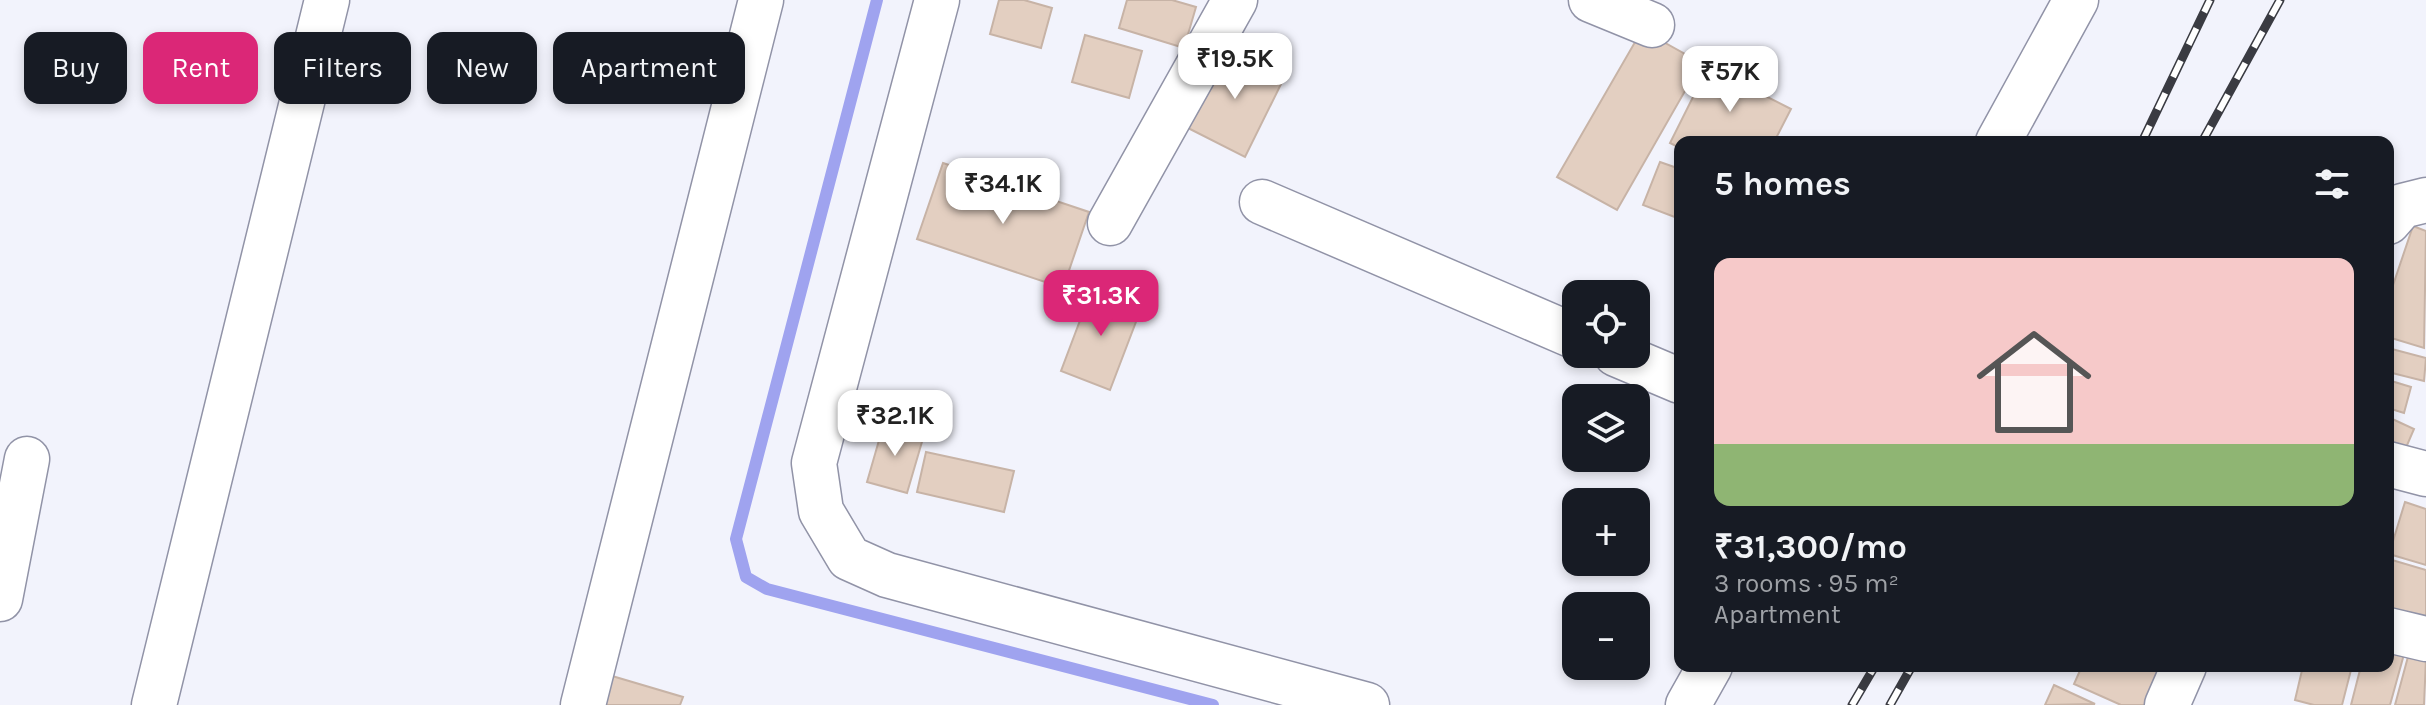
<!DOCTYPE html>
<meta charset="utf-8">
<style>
:root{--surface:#171b24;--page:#242831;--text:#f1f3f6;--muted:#9ea1a6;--accent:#db2777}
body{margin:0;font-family:Karla,sans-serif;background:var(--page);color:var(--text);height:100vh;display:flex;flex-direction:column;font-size:30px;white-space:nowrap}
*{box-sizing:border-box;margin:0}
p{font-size:26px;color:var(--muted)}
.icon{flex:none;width:44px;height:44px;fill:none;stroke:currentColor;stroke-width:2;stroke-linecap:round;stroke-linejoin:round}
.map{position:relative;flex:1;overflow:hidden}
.side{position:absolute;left:1674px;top:136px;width:720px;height:536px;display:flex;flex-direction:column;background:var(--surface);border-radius:16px;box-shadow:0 4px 12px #0003}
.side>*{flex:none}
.top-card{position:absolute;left:24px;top:32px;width:760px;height:72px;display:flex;gap:16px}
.fabs{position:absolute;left:1562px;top:280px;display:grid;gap:16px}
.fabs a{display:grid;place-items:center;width:88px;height:88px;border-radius:16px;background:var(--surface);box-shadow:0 4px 12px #0003;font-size:40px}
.price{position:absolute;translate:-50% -68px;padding:0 18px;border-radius:16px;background:#fff;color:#222;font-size:26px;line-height:52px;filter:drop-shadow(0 2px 4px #0008)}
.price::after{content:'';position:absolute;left:50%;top:48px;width:24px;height:18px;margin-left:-12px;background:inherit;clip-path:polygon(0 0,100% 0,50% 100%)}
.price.current{background:var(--accent);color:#fff}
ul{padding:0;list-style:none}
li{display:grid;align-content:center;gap:16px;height:424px;padding:0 40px}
li span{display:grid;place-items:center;height:248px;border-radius:16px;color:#555}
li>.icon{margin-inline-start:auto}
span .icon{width:144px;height:144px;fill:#fffc;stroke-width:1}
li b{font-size:34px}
h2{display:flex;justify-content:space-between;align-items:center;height:96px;padding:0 40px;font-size:34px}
.pill{padding:0 28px;border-radius:16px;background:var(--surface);box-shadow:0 4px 12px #0003;font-size:28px;line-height:72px}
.pill.current{background:var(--accent);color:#fff}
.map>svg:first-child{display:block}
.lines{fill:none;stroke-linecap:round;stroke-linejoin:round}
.stream{stroke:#9fa3ef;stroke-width:12}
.building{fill:#e3cfc1;stroke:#c7b3a6;stroke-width:2}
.minor-casing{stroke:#9193a7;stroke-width:47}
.minor{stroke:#fff;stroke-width:44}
.rail-casing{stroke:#3a3b42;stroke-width:9}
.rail{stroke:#fff;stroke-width:6;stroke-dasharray:18;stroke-linecap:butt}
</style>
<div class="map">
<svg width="2426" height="705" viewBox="0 0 2426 705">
<rect width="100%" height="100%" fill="#f2f3fc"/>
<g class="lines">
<path class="stream" d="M877,0L736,539L746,577L767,589L1213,705"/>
</g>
<path class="building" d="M999,0H1024L1052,8L1041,48L990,34Z
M1127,0H1172L1196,7L1184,48L1119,28Z
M1642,30L1701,63L1617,210L1557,177Z
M1085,35L1142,51L1129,98L1072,82Z
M1226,45L1286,74L1245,157L1184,126Z
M1708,67L1791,109L1774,142H1680V148L1670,143Z
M1660,162L1680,169V219L1643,205Z
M943,163L1089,212L1063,288L917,239Z
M2413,226L2426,231L2424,348L2388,337V300Z
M1093,286L1142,306L1110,390L1061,371Z
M2388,348L2426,358L2424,381L2388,372Z
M2388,380L2411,387L2404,413L2388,408Z
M2388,417L2414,429L2402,457L2388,451Z
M884,423L924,435L907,493L867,482Z
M926,452L1014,471L1004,512L917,492Z
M2405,502L2426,509V565L2389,554Z
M2392,560L2426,570V632L2388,620V571Z
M2388,642L2406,647L2390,705H2351L2361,666H2388Z
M2409,653L2426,658L2424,705H2395Z
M2082,666H2162L2151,705H2121L2074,684Z
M2303,666H2352L2342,705H2314L2295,700Z
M602,673L683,697L680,705H592Z
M2054,685L2095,704L2045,705Z"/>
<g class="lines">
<defs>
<path id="minor" d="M937,0L814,463L821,511L849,558L887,575L1367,705
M1591,0L1652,25
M1998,142L2076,0
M1262,202L1576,337
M2388,222L2402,206L2426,200
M1110,223L1235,0
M1616,354L1680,381
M2388,464L2426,474
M0,599L27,459
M2388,630L2426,639
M154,705L327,0
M583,705L761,0
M1688,705L1710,666
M2167,705L2184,666"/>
</defs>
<use href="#minor" class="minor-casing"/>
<use href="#minor" class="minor"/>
<defs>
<path id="rail" d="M2142,142L2210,0
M2202,142L2280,0
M1852,705L1875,666
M1890,705L1912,666"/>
</defs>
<use href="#rail" class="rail-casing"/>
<use href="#rail" class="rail"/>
</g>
</svg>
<div class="fabs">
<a><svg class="icon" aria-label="locate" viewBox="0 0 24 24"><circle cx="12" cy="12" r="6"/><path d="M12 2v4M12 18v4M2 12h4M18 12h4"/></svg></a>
<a><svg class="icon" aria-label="layers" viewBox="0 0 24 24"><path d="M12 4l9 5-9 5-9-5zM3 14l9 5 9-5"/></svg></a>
<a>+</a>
<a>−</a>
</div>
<b class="price" style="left:1235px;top:101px">₹19.5K</b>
<b class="price" style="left:1730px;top:114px">₹57K</b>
<b class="price" style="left:1003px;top:226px">₹34.1K</b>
<b class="price current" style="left:1101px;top:338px">₹31.3K</b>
<b class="price" style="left:895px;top:458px">₹32.1K</b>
<div class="top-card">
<a class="pill">Buy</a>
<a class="pill current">Rent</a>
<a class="pill">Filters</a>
<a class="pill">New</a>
<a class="pill">Apartment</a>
</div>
<section class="side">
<h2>5 homes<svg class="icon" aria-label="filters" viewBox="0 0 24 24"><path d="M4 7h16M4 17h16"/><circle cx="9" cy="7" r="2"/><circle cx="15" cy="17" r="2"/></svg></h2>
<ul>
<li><span style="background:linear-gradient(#f6c9c9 75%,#8fb573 0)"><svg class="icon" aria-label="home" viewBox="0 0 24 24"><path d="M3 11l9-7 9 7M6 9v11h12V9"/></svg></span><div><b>₹31,300/mo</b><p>3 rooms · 95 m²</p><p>Apartment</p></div></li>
</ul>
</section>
</div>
